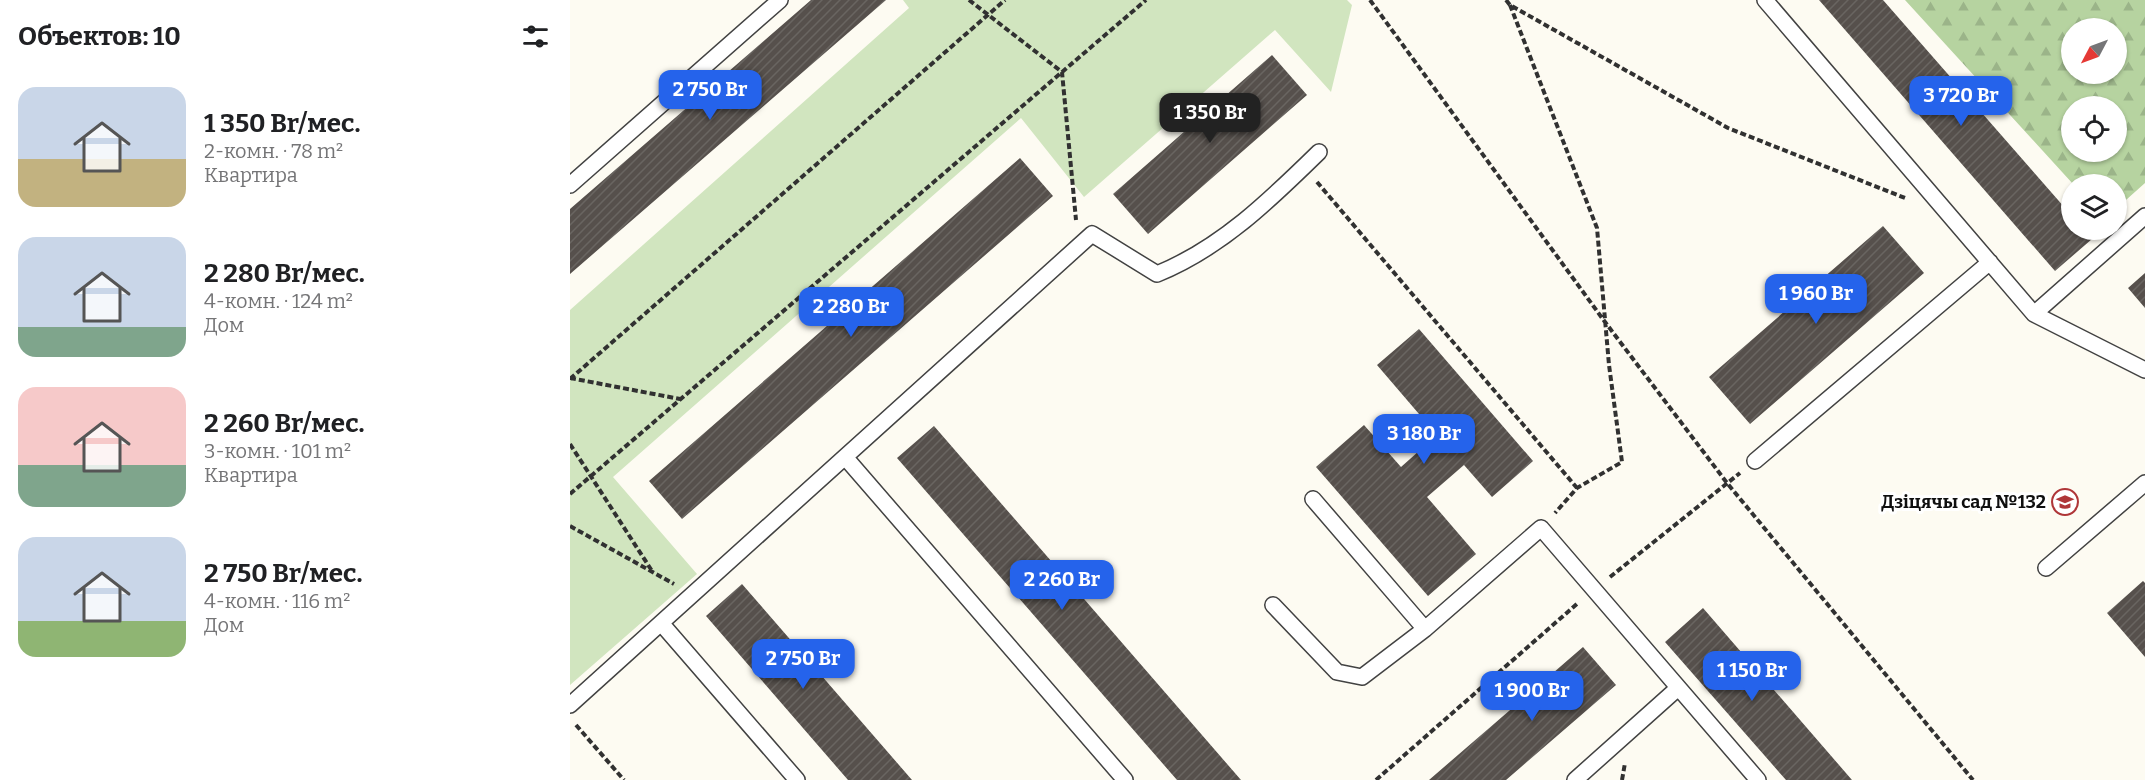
<!DOCTYPE html>
<html lang="ru">
<meta charset="utf-8">
<style>
:root{--surface:#fff;--page:#f6f6f6;--text:#202124;--muted:#757577;--accent:#2563eb}
body{margin:0;font-family:Bitter,serif;background:var(--page);color:var(--text);height:100vh;display:flex;flex-direction:column;font-size:22px;white-space:nowrap}
*{box-sizing:border-box;margin:0}
p{font-size:20px;color:var(--muted)}
.icon{flex:none;width:33px;height:33px;fill:none;stroke:currentColor;stroke-width:2;stroke-linecap:round;stroke-linejoin:round}
.map{position:relative;flex:1;overflow:hidden}
.drawer{display:flex;flex-direction:column;background:var(--surface);width:570px}
.drawer>*{flex:none}
.needle{width:39px;rotate:229deg}
.fabs{position:absolute;left:1491px;top:18px;display:grid;gap:12px}
.fabs a{display:grid;place-items:center;width:66px;height:66px;border-radius:50%;background:var(--surface);box-shadow:0 2px 4px #0004;font-size:30px}
.price{position:absolute;translate:-50% -51px;padding:0 14px;border-radius:12px;background:var(--accent);color:#fff;font-size:20px;line-height:39px;filter:drop-shadow(0 2px 3px #0008)}
.price::after{content:'';position:absolute;left:50%;top:36px;width:18px;height:14px;margin-left:-9px;background:inherit;clip-path:polygon(0 0,100% 0,50% 100%)}
.price.current{background:#222;color:#fff}
ul{padding:0;list-style:none}
li{display:flex;align-items:center;gap:18px;height:150px;padding:0 18px}
li span{display:grid;place-items:center;flex:none;width:168px;height:120px;border-radius:18px;color:#555}
li>.icon{margin-inline-start:auto}
span .icon{width:72px;height:72px;fill:#fffc;stroke-width:1}
li b{font-size:26px}
h2{display:flex;justify-content:space-between;align-items:center;height:72px;padding:0 18px;font-size:26px}
main{display:flex;flex:1;min-height:0}
.map>svg:first-child{display:block}
.green{fill:#d1e5bf}
.forest{fill:url(#forest-firs);fill-rule:evenodd}
.building{fill:url(#building-hatch)}
.lines{fill:none;stroke-linecap:round;stroke-linejoin:round}
.lane-casing{stroke:#424242;stroke-width:18}
.path{stroke:#313131;stroke-width:4;stroke-dasharray:6 3;stroke-linecap:butt}
.lane{stroke:#fff;stroke-width:15}
.labels{text-anchor:middle;dominant-baseline:central;stroke-width:6;stroke-linejoin:round;paint-order:stroke}
.poi-label{font-size:18px;font-weight:bold;fill:#0f0f0f;stroke:#fff;text-anchor:end}
</style>
<main>
<section class="drawer">
<h2>Объектов: 10<svg class="icon" aria-label="filters" viewBox="0 0 24 24"><path d="M4 7h16M4 17h16"/><circle cx="9" cy="7" r="2"/><circle cx="15" cy="17" r="2"/></svg></h2>
<ul>
<li><span style="background:linear-gradient(#c9d6e8 60%,#c2b280 0)"><svg class="icon" aria-label="home" viewBox="0 0 24 24"><path d="M3 11l9-7 9 7M6 9v11h12V9"/></svg></span><div><b>1 350 Br/мес.</b><p>2-комн. · 78 m²</p><p>Квартира</p></div></li>
<li><span style="background:linear-gradient(#c9d6e8 75%,#7fa58c 0)"><svg class="icon" aria-label="home" viewBox="0 0 24 24"><path d="M3 11l9-7 9 7M6 9v11h12V9"/></svg></span><div><b>2 280 Br/мес.</b><p>4-комн. · 124 m²</p><p>Дом</p></div></li>
<li><span style="background:linear-gradient(#f6c9c9 65%,#7fa58c 0)"><svg class="icon" aria-label="home" viewBox="0 0 24 24"><path d="M3 11l9-7 9 7M6 9v11h12V9"/></svg></span><div><b>2 260 Br/мес.</b><p>3-комн. · 101 m²</p><p>Квартира</p></div></li>
<li><span style="background:linear-gradient(#c9d6e8 70%,#8fb573 0)"><svg class="icon" aria-label="home" viewBox="0 0 24 24"><path d="M3 11l9-7 9 7M6 9v11h12V9"/></svg></span><div><b>2 750 Br/мес.</b><p>4-комн. · 116 m²</p><p>Дом</p></div></li>
</ul>
</section>
<div class="map">
<svg width="1575" height="780" viewBox="0 0 1575 780">
<defs>
<pattern id="forest-firs" width="22" height="20" patternUnits="userSpaceOnUse" patternTransform="scale(1.5)"><rect width="22" height="20" fill="#b6d3a0"/><path d="M5 1l3.5 6h-7zM16 11l3.5 6h-7z" fill="#9bb489"/></pattern>
<pattern id="building-hatch" width="6" height="6" patternUnits="userSpaceOnUse" patternTransform="scale(1.5)"><rect width="6" height="6" fill="#56504c"/><path d="M-1 1l2-2M0 6l6-6M5 7l2-2" fill="none" stroke="#696561"/></pattern>
</defs>
<rect width="100%" height="100%" fill="#fdfbf2"/>
<path class="green" d="M333,0H777L782,5L761,92L705,30L514,197L451,118L43,477L127,574L0,685V310L339,8Z"/>
<path class="forest" d="M1335,0H1575V183L1547,208L1546,184H1503ZM1502,28H1546V74H1502ZM1502,106H1546V152H1502Z"/>
<path class="building" d="M241,0H316L0,274V209Z
M1249,0H1313L1502,216V230H1513L1522,239L1485,271Z
M702,55L737,95L578,234L543,194Z
M450,158L483,196L112,519L79,481Z
M1313,226L1354,273L1180,424L1139,377Z
M1575,273V308L1558,288Z
M849,329L963,461L922,497L894,465L857,497L906,554L858,596L746,467L794,425L831,467L867,435L807,365Z
M364,426L671,780H607L327,458Z
M1573,581L1575,583V657L1537,613Z
M172,584L342,780H278L136,616Z
M1133,608L1282,780H1216L1095,642Z
M1013,647L1046,685L936,780H859Z"/>
<g class="lines">
<defs>
<path id="lane" d="M1195,0L1464,314L1575,370
M0,185L210,0
M1464,314L1575,216
M275,457L555,780
M1185,461L1420,262
M743,499L855,629
M1476,568L1575,483
M703,605L767,672L792,677L855,629L971,528L1188,780
M91,623L227,780
M0,705L522,234L587,274C651,248 700,200 749,152
M1005,780L1108,688"/>
</defs>
<use href="#lane" class="lane-casing"/>
<path class="path" d="M399,0L492,72L506,220
M800,0L1035,322L1157,483L1403,780
M936,0L940,5L1158,128L1335,198
M940,5L1027,228L1039,365L1052,462L1007,488L985,513
M747,182L1007,488
M0,378L110,399
M0,379L435,0
M0,444L82,571
M0,494L576,0
M0,526L104,584
M1040,577L1170,473
M6,725L54,780
M806,780L1008,603
M1052,780L1055,763"/>
<use href="#lane" class="lane"/>
</g>
<defs>
<symbol id="school-ring" viewBox="-11 -11 22 22"><circle r="9.5" fill="#fff" stroke="#af3638" stroke-width="1.5"/><path d="M0-5L7-2L0 1L-7-2ZM-4 1L0 2.5L4 1V4Q0 6-4 4Z" fill="#af3638"/></symbol>
</defs>
<g fill-rule="evenodd">
<use href="#school-ring" x="1480" y="487" width="30" height="30"/>
</g>
<g class="labels">
<g class="poi-label">
<text x="1476" y="502">Дзіцячы сад №132</text>
</g>
</g>
</svg>
<div class="fabs">
<a><svg class="needle" viewBox="-14 -14 28 28"><path d="M0-13l5 13h-10z" fill="#e53935"/><path d="M0 13l5-13h-10z" fill="#757577"/></svg></a>
<a><svg class="icon" aria-label="locate" viewBox="0 0 24 24"><circle cx="12" cy="12" r="6"/><path d="M12 2v4M12 18v4M2 12h4M18 12h4"/></svg></a>
<a><svg class="icon" aria-label="layers" viewBox="0 0 24 24"><path d="M12 4l9 5-9 5-9-5zM3 14l9 5 9-5"/></svg></a>
</div>
<b class="price" style="left:140px;top:121px">2 750 Br</b>
<b class="price" style="left:1391px;top:127px">3 720 Br</b>
<b class="price current" style="left:640px;top:144px">1 350 Br</b>
<b class="price" style="left:1246px;top:325px">1 960 Br</b>
<b class="price" style="left:281px;top:338px">2 280 Br</b>
<b class="price" style="left:854px;top:465px">3 180 Br</b>
<b class="price" style="left:492px;top:611px">2 260 Br</b>
<b class="price" style="left:233px;top:690px">2 750 Br</b>
<b class="price" style="left:1182px;top:702px">1 150 Br</b>
<b class="price" style="left:962px;top:722px">1 900 Br</b>
</div>
</main>
